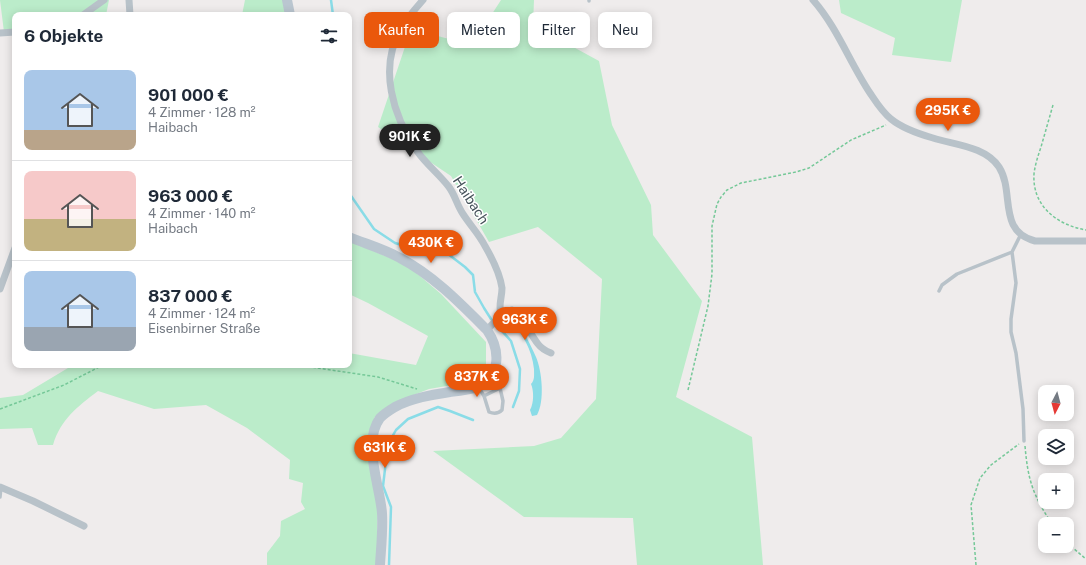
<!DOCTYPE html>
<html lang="de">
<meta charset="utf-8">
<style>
:root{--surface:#fff;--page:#f2f2f3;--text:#1f2937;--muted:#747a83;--line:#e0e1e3;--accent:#ea580c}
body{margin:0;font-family:"Public Sans",sans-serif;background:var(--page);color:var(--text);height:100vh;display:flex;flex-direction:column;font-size:15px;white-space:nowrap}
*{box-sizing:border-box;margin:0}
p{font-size:13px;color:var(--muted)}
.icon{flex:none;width:22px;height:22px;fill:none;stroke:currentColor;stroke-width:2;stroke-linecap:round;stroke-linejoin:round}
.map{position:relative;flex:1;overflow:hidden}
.sheet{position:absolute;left:12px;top:12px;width:340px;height:356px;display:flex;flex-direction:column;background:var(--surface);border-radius:8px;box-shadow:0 2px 10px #0003}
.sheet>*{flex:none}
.hud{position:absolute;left:364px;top:12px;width:380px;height:36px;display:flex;gap:8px}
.needle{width:26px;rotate:186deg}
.controls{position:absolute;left:1038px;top:385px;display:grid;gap:8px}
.controls a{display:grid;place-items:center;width:36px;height:36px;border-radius:8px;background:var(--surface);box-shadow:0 2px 10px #0003;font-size:20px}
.price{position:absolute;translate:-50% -34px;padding:0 9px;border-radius:14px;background:var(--accent);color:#fff;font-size:13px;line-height:26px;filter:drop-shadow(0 1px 2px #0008)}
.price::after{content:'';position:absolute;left:50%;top:24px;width:12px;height:9px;margin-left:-6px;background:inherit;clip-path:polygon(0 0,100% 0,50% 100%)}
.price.on{background:#222;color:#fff}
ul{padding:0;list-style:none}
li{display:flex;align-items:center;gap:12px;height:100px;padding:0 12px}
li+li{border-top:1px solid var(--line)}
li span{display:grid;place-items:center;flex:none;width:112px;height:80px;border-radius:8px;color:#555}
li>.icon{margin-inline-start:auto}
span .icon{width:48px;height:48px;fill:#fffc;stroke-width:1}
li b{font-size:17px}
h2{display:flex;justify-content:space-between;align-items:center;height:48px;padding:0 12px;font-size:17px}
.pill{padding:0 14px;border-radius:8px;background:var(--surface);box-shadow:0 2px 10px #0003;font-size:14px;line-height:36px}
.pill.on{background:var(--accent);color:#fff}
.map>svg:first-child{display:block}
.green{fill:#bbecca}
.water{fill:#8adce7}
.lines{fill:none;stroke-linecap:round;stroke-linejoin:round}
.stream{stroke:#8adce7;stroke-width:2.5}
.path{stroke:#75c898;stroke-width:1.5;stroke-dasharray:3 2;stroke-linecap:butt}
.service{stroke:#b8c2c9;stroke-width:3.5}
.minor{stroke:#b8c2c9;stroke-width:7}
.secondary{stroke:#bac6d0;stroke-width:10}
.labels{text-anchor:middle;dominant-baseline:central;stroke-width:3;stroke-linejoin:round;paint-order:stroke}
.street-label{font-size:14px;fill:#455159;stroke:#fff}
</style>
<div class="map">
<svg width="1086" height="565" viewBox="0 0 1086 565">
<rect width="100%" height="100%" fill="#efecec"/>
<path class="green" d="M0,0H109L106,15H15V32H4Z
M245,0H283L286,15H242Z
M501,0H534L533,25L599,61L612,125L651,205L653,235L702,301L676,397L752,437L763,565H637L633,518L524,517L433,451L534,446L561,438L596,399L602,279L538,227L489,242L451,176L378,127L411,29L472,45Z
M839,0H962L951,62L892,55L895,38L841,13Z
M349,241L407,265L441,294L486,342V366L470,382L429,389L396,402L374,418L378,503L377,532L380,534L379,565H267V553L280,536L281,521L305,509L301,502L303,483L289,479L290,460L247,428L206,405L154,409L98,391C77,407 61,419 53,445H38L32,428L0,429V398L23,395L73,365H349V353L416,365L428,336L368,303L349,294Z"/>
<path class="water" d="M511,317C517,320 520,326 523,331C528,340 532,348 536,357C542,371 545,401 537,415L532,416L530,410C534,403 534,391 531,384C535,380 534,375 534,369C532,349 522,334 510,318Z"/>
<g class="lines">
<path class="stream" d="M331,0L333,15
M349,193L374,229L395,243L412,248L448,254L465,267L473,275L475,292L484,308L491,319L511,341L520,369L519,391L513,407
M389,565L391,507L383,486L388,444L396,430L408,419L438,407L450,411L473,420"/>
<path class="path" d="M1053,105C1049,119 1045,133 1041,147C1038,156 1035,165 1034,174C1032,206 1057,225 1086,230
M298,365L378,377L417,389
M688,390L708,306L712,274V226L717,204L721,197L727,190L741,183L796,172L809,168L851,140L886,125
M0,409L64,385L103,365
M1025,446C1028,481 1033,495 1052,524
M1067,543L1086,559
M976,565L971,505L980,478L991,465L1019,444"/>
<path class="service" d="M589,1V0
M1021,234L1012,252L1016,283L1011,319V332L1016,353L1023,409L1024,441
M939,291L942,285L957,274L1012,252
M479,388L484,396L489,412C494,414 498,414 502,410L503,401L500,388L501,372L497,366
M484,396L500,388
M0,497L1,487"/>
<path class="minor" d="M129,0L130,15
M423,0C415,9 407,18 401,29C378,68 393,116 417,151C426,164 439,174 449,187C455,195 457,205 463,214C470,225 479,234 485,246C492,258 500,274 502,288C502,298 498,305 501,315L487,330
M813,0C837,27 850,63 870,93C876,102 882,112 891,119C902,128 919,134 933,138C954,145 985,146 999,167C1015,192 997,231 1035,241H1086
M83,15L104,0
M0,33L15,32
M0,289L15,248
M501,315L512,310C524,319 529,332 538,344C541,348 546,351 551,353
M0,487L33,501L84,526"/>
<path class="secondary" d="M287,0L290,15
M349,237C366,244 384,249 400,258C433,275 461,304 487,330C500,349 502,376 477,387C469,390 459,391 450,392C431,395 412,398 395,407C390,410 384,414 380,418C362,442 380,486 382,513C383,531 381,548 380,565"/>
</g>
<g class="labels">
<g class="street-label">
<text transform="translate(471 200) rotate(57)">Haibach</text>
</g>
</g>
</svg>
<div class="controls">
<a><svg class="needle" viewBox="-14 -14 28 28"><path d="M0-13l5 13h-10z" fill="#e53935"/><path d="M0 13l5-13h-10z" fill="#747a83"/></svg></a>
<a><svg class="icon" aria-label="layers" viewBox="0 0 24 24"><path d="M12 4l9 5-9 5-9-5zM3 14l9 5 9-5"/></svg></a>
<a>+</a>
<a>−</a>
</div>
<b class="price" style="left:948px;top:132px">295K €</b>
<b class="price on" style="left:410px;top:158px">901K €</b>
<b class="price" style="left:431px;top:264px">430K €</b>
<b class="price" style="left:525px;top:341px">963K €</b>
<b class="price" style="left:477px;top:398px">837K €</b>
<b class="price" style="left:385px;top:469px">631K €</b>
<div class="hud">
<a class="pill on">Kaufen</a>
<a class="pill">Mieten</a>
<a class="pill">Filter</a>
<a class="pill">Neu</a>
</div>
<section class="sheet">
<h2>6 Objekte<svg class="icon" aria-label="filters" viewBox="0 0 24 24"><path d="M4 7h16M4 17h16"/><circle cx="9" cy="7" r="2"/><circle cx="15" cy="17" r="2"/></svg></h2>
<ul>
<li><span style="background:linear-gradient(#a9c7e8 75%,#b9a48a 0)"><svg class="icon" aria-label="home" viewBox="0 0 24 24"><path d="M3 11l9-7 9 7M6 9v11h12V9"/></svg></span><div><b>901 000 €</b><p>4 Zimmer · 128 m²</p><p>Haibach</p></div></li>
<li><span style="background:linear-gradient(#f6c9c9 60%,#c2b280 0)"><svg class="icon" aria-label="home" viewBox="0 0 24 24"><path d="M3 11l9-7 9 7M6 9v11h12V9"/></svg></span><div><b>963 000 €</b><p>4 Zimmer · 140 m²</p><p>Haibach</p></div></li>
<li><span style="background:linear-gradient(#a9c7e8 70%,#9aa5b1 0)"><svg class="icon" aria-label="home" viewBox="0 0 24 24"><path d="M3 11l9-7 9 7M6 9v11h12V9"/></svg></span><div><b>837 000 €</b><p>4 Zimmer · 124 m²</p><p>Eisenbirner Straße</p></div></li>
</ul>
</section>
</div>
